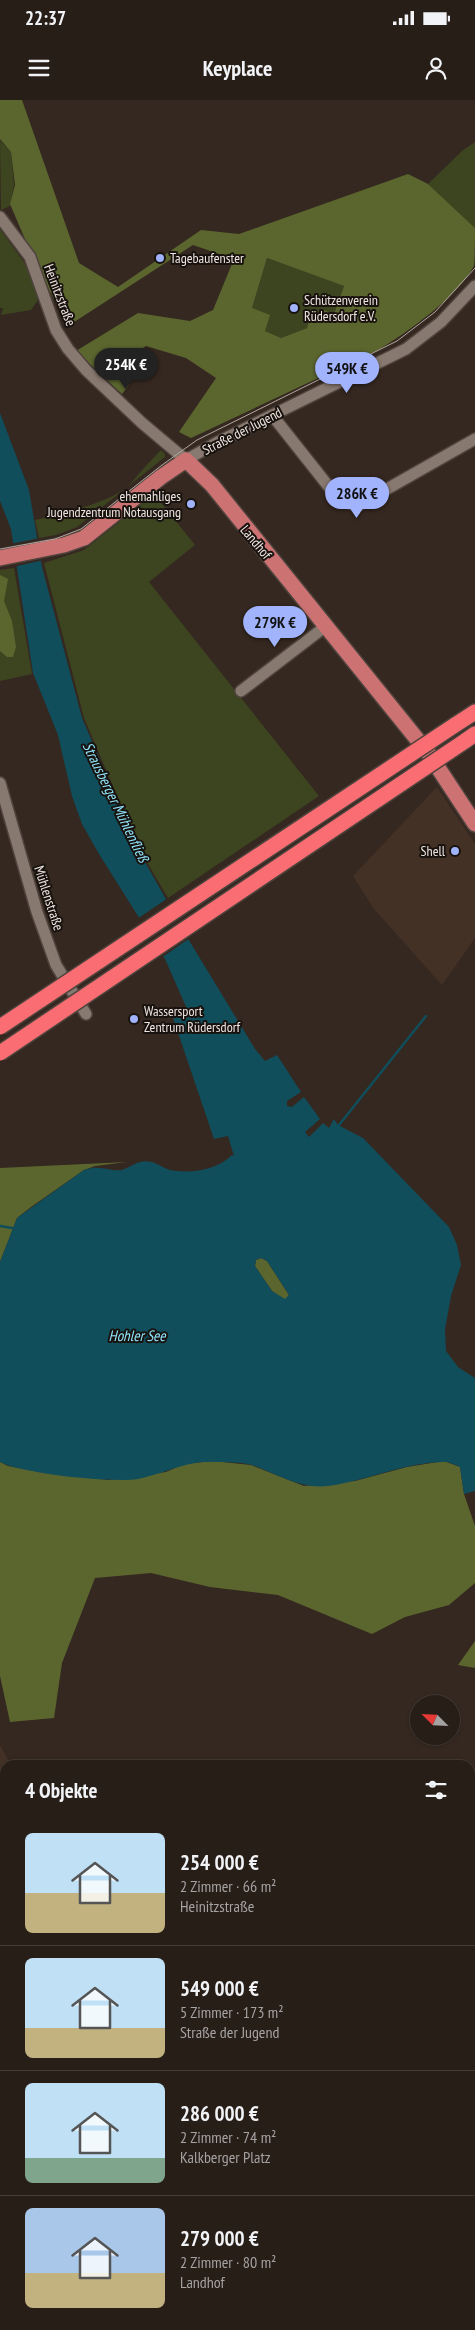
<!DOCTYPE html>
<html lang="de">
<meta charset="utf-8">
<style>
:root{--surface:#281e18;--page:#342b25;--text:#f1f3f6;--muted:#a5a2a2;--line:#443c37;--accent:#a1b3fd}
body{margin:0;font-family:"PT Sans Narrow",sans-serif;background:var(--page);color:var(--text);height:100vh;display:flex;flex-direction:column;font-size:19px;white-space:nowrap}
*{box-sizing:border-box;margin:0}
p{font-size:16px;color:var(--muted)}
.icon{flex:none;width:28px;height:28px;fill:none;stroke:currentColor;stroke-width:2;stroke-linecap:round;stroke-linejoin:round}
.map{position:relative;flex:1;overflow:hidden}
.panel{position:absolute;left:0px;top:1660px;width:475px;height:570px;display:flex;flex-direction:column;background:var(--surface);border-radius:15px 15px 0 0;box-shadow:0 1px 4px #0004,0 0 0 1px var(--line)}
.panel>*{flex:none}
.needle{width:32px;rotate:294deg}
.tools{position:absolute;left:410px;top:1595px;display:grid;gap:10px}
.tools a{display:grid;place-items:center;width:50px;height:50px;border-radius:50%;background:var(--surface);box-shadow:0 1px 4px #0004,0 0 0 1px var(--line);font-size:25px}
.price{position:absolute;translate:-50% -42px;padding:0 11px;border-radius:18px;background:var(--accent);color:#111;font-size:16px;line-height:32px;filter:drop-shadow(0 1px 2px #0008)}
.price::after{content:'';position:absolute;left:50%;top:30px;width:15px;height:11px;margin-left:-8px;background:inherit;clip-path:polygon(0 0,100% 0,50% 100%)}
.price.on{background:#222;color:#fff}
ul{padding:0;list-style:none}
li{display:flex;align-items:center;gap:15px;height:125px;padding:0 25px}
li+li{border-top:1px solid var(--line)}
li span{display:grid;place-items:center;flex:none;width:140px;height:100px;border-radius:8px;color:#555}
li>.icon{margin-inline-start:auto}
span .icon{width:60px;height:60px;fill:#fffc;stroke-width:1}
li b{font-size:21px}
h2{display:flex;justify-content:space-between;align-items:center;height:60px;padding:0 25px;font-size:21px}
.status{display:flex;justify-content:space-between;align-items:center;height:35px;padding:0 25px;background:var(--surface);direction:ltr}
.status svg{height:14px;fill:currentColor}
header{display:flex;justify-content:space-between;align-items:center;height:65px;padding:0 25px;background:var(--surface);font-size:22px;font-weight:800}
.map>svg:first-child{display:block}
.built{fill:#443126}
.green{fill:#3d4420}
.forest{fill:#5b662f;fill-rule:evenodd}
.water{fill:#104e5c;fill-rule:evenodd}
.pier{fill:#352820}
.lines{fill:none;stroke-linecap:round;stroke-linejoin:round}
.stream{stroke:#104e5c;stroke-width:2.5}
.minor-casing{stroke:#4f433d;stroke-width:14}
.major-casing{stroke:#4f433d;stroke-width:18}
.highway-casing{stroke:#4f433d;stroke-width:18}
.minor{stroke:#887970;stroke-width:11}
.major{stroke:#cc7272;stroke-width:15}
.highway{stroke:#fa6e73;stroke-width:15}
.tram{stroke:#b1a7a1;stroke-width:1}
.highway-bridge-casing{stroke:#4f433d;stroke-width:18;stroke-linecap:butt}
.highway-bridge{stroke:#fa6e73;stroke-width:15}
.poi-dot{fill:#a1b3fd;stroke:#18120e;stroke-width:2}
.labels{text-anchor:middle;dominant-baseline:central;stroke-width:4;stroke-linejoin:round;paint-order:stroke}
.poi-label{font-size:14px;fill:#efe6e1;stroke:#18120e;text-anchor:start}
.street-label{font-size:14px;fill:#efe6e1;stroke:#18120e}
.water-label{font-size:15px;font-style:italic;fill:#8fe3fa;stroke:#18120e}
</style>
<div class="status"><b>22:37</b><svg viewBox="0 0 49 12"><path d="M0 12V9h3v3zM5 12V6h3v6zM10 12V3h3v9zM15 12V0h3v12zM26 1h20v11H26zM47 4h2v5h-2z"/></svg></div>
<header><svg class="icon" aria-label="menu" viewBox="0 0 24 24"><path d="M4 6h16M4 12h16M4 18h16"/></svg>Keyplace<svg class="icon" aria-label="person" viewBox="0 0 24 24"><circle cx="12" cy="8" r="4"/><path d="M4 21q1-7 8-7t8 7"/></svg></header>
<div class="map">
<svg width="475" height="2230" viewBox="0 0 475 2230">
<rect width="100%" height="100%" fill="#352820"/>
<path class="built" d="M437,687L475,744V838L442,885L374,809L353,776Z
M0,1645L11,1665H5V1766L0,1773Z"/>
<path class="green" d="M0,40L11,52L14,85L10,106L1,110Z
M475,42V128L428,84L462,51Z
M0,129L29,169L38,200L31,210L1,215L3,208H0Z
M267,158L344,186L334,214L318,216L310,220L307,228L281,238L265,231L252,208Z
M161,350L165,354V357L77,427L56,435L39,438L35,420C58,415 118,401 132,382C141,371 151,360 161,350Z
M154,394L195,445L149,482L319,696L168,798L141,752L84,618L44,463L84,450Z
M14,468L32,574L0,581V470Z"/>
<path class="forest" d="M0,0H22L79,163L118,187L201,130L239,134L408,74L428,84L475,128C475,138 475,158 474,166C457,197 408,232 378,250L191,338L179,332L216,278L186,258L146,246L116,266L129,285L122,294L76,251L138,213L190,221L213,210L234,159L193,145L68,226L37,167L10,104L15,85L11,52L0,39ZM267,158L344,186L334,214L321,209L318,216L311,213L307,228L281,238L265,231L270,215L252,208Z
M0,475L8,479L4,501L12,521L16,547L13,557H7L0,551Z
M127,1062L95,1066L84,1070L31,1107L17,1118L0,1162V1068Z
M261,1158L267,1161L289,1195L285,1200L272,1191L255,1166L256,1160Z
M212,1361L251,1365L304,1386L355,1381L407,1367L444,1361L460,1367L464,1394L475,1426V1483L449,1505L405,1517L372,1534L278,1495L210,1487L151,1473L95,1478L62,1563L54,1618L10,1622L0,1576V1362L8,1366L40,1372L108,1380L166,1372L184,1364Z
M475,1541V1568L458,1565Z"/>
<path class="water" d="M0,313L29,390L42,467L82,618L140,753L190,842L255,949L265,961L277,955L301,992L287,1001V1006L292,1007L304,997L320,1019L305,1032L309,1037L323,1023L329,1028L334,1019L338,1025L363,1038L449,1127L457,1145L461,1165L451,1196L445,1229L446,1251L458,1267L475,1278V1391L464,1394L460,1367C455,1365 448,1361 442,1362C403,1363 366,1381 328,1386C299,1389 278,1374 252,1365C241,1362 226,1362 215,1362C187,1360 164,1374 138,1379C111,1383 24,1374 0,1362V1162L17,1118L84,1070C101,1064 110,1072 122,1070C132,1067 138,1059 152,1062C158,1064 164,1068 170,1070C191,1074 217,1070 232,1055L234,1056L228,1036L214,1039L172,915L187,909L165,859L99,754L82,724L72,696L58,635L33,573L11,429L0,401ZM261,1158L267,1161L289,1195L285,1199L272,1191L255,1166L256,1160Z"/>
<path class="pier" d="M40,438L44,460L13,467L10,444Z
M168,798L190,838L161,858L137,819Z"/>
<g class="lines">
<path class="stream" d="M339,1025L426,916
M0,1126L12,1128"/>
<defs>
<path id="minor" d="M0,117L30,157L56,230L68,249L86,270L142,323L186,360L216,343L406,249L441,222L475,186
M272,315L333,392L339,399L357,406L475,339
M241,591L326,526
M0,683L37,812L56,865L86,914
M470,1754L475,1756
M0,1790L5,1793
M470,1933L475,1936
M470,2066L475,2070
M470,2144L475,2138
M297,2225L304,2230
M27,2230L30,2225
M406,2230L410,2225"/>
<path id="major" d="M0,458L64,445L84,438L161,377L186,360L212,385L429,654L475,724"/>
<path id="highway" d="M455,625L475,612
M465,641L475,634"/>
</defs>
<use href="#minor" class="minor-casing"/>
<use href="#major" class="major-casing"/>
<use href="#highway" class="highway-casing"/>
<use href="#minor" class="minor"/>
<use href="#major" class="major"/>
<use href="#highway" class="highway"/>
<path class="tram" d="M0,449L55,439L81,429L162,365L197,340L397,241L435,212L475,168"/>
<defs>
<path id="highway-bridge" d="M0,927L455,625
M0,953L465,641"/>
</defs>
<use href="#highway-bridge" class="highway-bridge-casing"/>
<use href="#highway-bridge" class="highway-bridge"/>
</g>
<g class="poi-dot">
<circle cx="160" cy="158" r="5"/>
<circle cx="294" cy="208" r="5"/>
<circle cx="191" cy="404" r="5"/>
<circle cx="455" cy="751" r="5"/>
<circle cx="134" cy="919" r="5"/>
</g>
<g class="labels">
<g class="poi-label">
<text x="170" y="158">Tagebaufenster</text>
<text x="304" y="200">Schützenverein<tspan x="304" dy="16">Rüdersdorf e.V.</tspan></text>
<text x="181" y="396" text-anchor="end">ehemahliges<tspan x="181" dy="16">Jugendzentrum Notausgang</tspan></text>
<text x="445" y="751" text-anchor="end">Shell</text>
<text x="144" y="911">Wassersport<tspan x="144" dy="16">Zentrum Rüdersdorf</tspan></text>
</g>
<g class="street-label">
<text transform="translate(60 195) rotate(69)">Heinitzstraße</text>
<text transform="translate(242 331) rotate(-27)">Straße der Jugend</text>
<text transform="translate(256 442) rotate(50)">Landhof</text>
<text transform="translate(49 798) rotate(72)">Mühlenstraße</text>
</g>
<g class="water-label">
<text transform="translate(116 702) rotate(64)">Strausberger Mühlenfließ</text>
<text x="137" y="1235">Hohler See</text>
</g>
</g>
</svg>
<div class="tools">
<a><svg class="needle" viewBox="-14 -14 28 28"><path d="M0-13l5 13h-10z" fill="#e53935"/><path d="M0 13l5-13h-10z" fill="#a5a2a2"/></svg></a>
</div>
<b class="price on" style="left:126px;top:290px">254K €</b>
<b class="price" style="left:347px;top:294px">549K €</b>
<b class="price" style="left:357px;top:419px">286K €</b>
<b class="price" style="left:275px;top:548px">279K €</b>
<section class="panel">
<h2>4 Objekte<svg class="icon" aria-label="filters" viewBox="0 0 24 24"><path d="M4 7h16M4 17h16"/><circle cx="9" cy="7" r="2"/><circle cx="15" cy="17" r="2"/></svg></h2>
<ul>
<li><span style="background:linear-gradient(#bfe0f5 60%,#c2b280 0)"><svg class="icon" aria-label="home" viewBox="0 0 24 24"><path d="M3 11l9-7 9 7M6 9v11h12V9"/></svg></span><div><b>254 000 €</b><p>2 Zimmer · 66 m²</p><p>Heinitzstraße</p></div></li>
<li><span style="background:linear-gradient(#bfe0f5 70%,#c2b280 0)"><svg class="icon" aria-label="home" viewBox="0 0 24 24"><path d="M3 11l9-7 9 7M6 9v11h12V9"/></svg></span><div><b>549 000 €</b><p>5 Zimmer · 173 m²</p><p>Straße der Jugend</p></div></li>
<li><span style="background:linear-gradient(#bfe0f5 75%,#7fa58c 0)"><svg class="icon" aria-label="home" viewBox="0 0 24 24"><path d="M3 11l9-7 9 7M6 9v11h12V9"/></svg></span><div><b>286 000 €</b><p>2 Zimmer · 74 m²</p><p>Kalkberger Platz</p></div></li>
<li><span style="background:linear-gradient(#a9c7e8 65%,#c2b280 0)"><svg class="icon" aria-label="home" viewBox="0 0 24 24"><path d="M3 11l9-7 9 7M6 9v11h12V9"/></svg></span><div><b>279 000 €</b><p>2 Zimmer · 80 m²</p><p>Landhof</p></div></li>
</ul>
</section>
</div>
